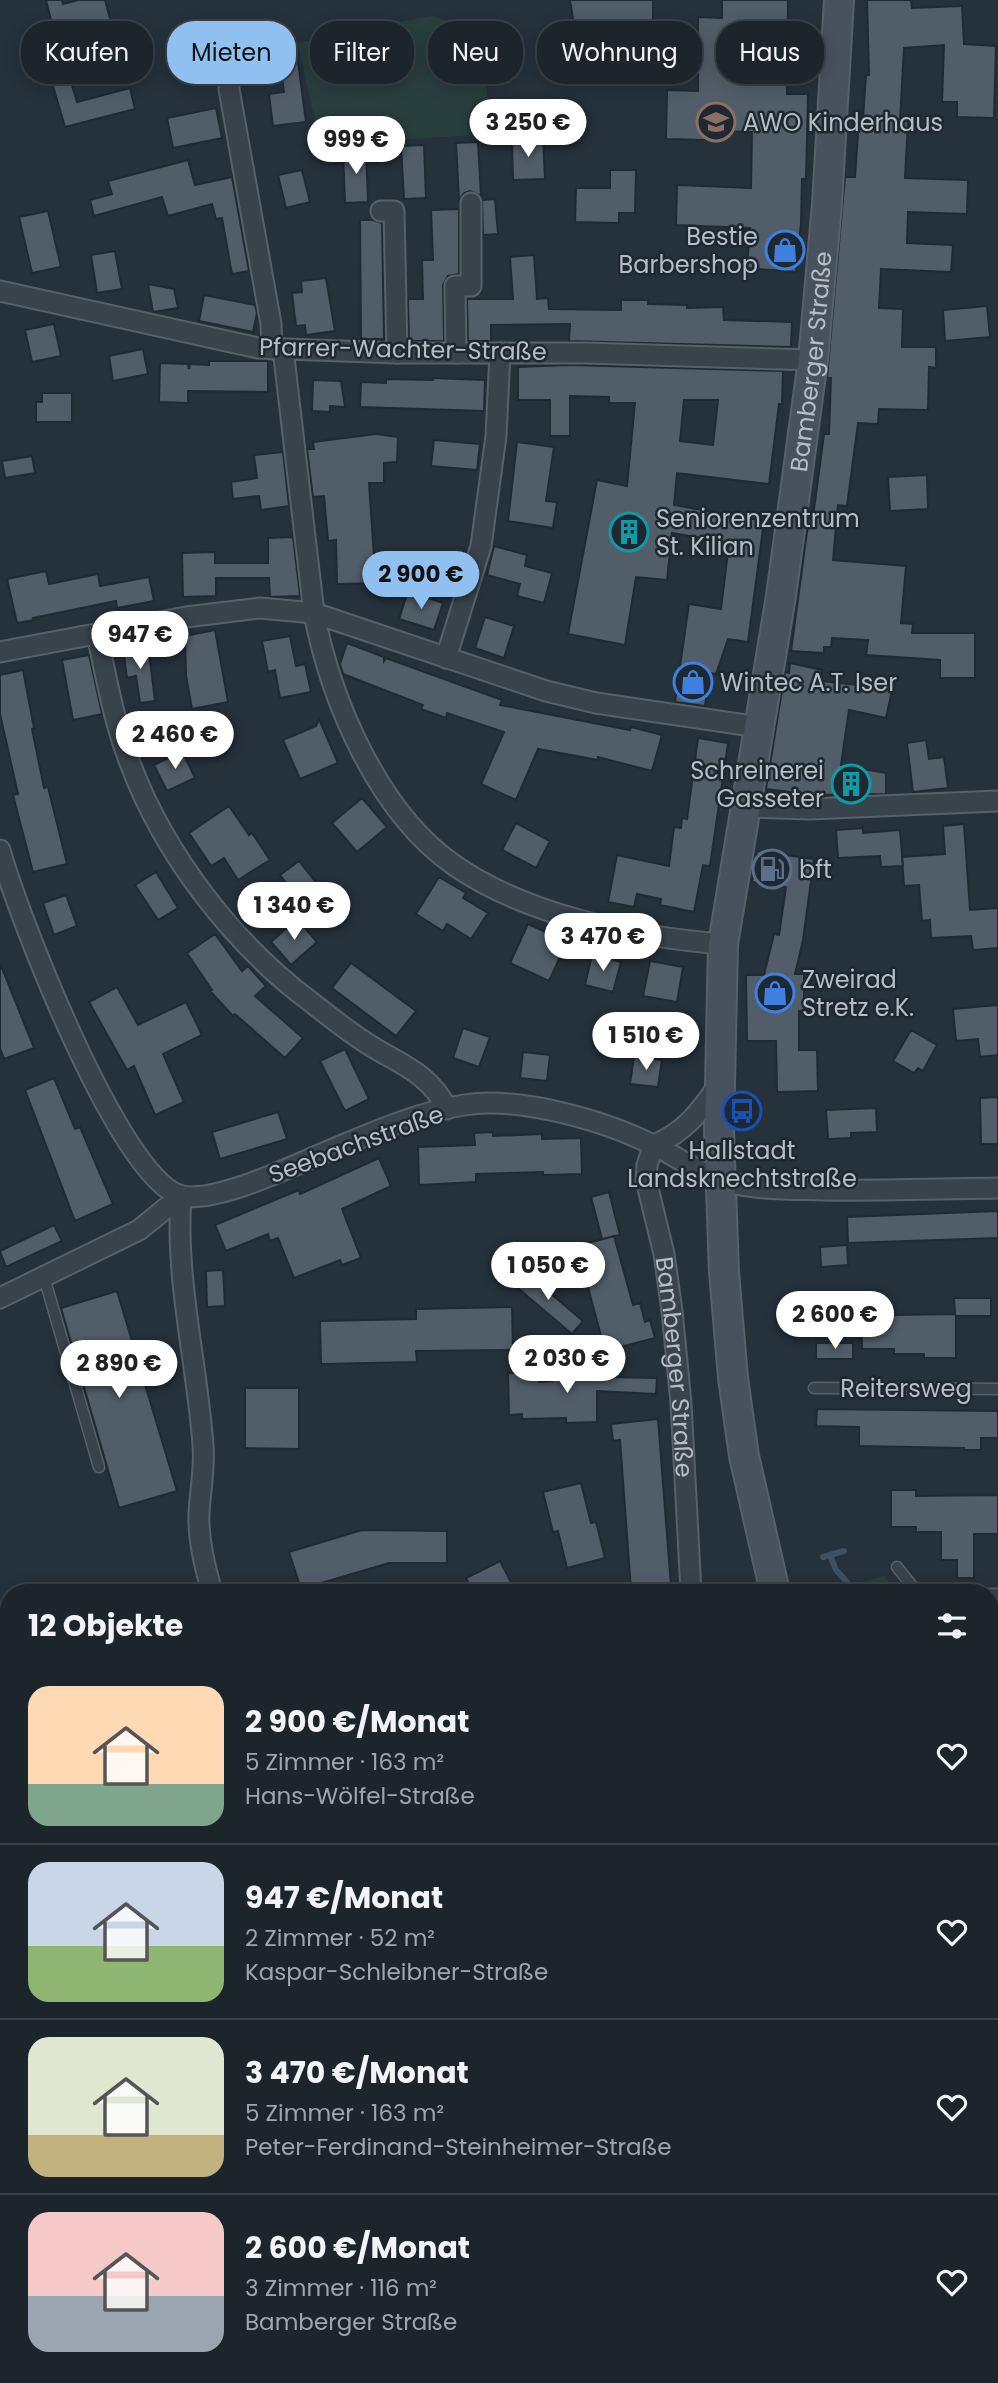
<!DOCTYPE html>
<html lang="de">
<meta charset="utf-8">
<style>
:root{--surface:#1c252c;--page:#252d34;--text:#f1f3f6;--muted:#a0a5a9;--line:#3a4248;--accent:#90c0f0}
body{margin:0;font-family:Poppins,sans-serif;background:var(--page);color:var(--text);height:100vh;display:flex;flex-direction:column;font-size:26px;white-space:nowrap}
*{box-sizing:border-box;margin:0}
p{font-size:23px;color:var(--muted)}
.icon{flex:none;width:38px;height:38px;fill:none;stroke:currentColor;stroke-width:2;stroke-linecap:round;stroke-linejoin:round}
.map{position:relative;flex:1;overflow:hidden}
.side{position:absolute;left:0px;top:1584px;width:999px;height:800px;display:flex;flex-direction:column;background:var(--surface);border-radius:28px 28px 0 0;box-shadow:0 4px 18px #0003,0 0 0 2px var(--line)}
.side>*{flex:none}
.banner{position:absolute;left:21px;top:21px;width:957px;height:63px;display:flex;gap:14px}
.price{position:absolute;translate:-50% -60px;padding:0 16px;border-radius:24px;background:#fff;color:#222;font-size:23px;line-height:46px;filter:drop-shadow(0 2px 4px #0008)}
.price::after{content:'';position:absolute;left:50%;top:42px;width:21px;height:16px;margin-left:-10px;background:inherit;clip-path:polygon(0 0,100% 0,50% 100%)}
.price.active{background:var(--accent);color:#111}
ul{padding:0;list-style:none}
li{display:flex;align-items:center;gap:21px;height:175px;padding:0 28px}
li+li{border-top:2px solid var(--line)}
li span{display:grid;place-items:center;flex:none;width:196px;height:140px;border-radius:21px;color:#555}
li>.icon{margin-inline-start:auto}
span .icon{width:84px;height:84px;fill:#fffc;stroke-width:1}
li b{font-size:30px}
h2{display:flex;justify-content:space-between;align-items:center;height:84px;padding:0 28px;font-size:30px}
.pill{padding:0 24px;border-radius:28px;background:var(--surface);box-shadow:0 4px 18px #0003,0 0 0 2px var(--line);font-size:24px;line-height:63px}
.pill.active{background:var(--accent);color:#111}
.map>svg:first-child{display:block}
.green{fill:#283e3d}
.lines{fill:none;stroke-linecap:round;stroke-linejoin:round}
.stream{stroke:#3c5163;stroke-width:6}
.building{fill:#515e69;stroke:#202a33;stroke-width:2;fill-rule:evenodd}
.lane-casing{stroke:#57616a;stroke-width:13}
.street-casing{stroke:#57616a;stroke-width:23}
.secondary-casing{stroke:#57616a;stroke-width:32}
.highway-casing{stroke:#444e57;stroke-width:38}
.lane{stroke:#39434c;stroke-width:10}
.street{stroke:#39434c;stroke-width:19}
.secondary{stroke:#47525e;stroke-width:28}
.highway{stroke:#716456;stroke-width:35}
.labels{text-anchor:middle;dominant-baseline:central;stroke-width:5;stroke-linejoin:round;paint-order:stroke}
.poi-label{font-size:24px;fill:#b5bec7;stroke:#1e2831;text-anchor:start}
.street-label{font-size:24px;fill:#b5bec7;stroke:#1e2831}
</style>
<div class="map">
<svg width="998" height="2383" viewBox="0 0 998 2383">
<rect width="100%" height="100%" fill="#25313b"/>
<path class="green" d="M432,16C460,23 490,36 520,38V47L484,53L490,134L320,145L298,43L327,37L329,46L377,26Z
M885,1576L896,1592H822Z
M998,1613V1680L990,1679L991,1614Z"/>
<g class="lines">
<path class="stream" d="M830,1555L836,1570L856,1592
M823,1557L844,1551
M990,1638L998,1639
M990,1928L998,1931
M0,2317H9"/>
</g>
<path class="building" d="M46,0H62L63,4L79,0H105L117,45L64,59L77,102L130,88L135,109L65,127L43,52L58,48Z
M570,0H653V20L575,31Z
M722,0H788L787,94H808L806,179H802L801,223L796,272L747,268L750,228L676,225L677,185L751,188L752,132L705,131V140L666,139L667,90L698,91V17L722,18Z
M867,0H911L912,8L962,6L964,44L996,46L994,118L957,117V102H942L944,45L904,48L900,121H908L905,178L968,180L967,214L908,212L907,243L953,245L951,272L881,269L879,308L903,309L902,347H936V368L929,367L928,410L879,409L878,424L858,423L847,506L838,505L833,560L906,566L901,623L913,624L912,633H975V678H940V660L866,655L868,640L832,638L831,647H824V653L791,651L809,517H813L824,434H829L831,378H827L845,177H855L859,118H863L866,75H869Z
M297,54L306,122L273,126L269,94L284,92L279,56Z
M216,108L222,138L173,148L167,118Z
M543,137L545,179L513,180L512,138Z
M478,142L481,196L470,191L464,193L459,200L456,143Z
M424,145L426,198L404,199L401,146Z
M366,148L368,202L345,203L343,150Z
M188,160L195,185L232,177L249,271L232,274L222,218L216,219L212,204L168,216L162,197L94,216L90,200L112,194L108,181Z
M302,170L310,202L286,208L278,175Z
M610,170H636L635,213H619V223L575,222L576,188H610Z
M495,199L498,234L483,235L482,200Z
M459,209V274L448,276L443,285L444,341H411L409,340L408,299H423L422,260H433L431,210Z
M48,211L61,267L32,273L19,217Z
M360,220H373L382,223L384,339H361Z
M115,251L122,289L97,293L91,255Z
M534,255L537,299L548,298L549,309L621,310V300H648V304L687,305V308L723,307L724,320L792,322L791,347L569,341L570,324L491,325V341H468L467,299H513L510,257Z
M326,278L335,331L306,335L305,325L296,326L292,293L302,292L301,281Z
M148,284L174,289L178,308L153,312Z
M204,295L255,305L257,313L253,332L199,321Z
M987,306L990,337L945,341L943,310Z
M54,324L61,356L32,362L25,330Z
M143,349L148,374L113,381L109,356Z
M209,361H268V392L188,391V403L159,402L160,363L188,364L189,369L190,364L209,365Z
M569,365L783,371L782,404H779L769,484L677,473L674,505L764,521L748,642L728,639L716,674L710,673L705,706L675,702L682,652L689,604L721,609L729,543L672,533L667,580L636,577L625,645L568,634L597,480L627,486L635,403H609V397L570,396V436H550V400H518V367ZM684,400H718L713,445L680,441Z
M433,378L485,380L484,411L360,407L361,382L386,383V379L433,380Z
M313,380L341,381L345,407L330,406V412L312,411Z
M42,393H72V422H36V402H42Z
M376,434L398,437L397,462L384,463V483H369L374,556H382V583L337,584L336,540L328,541L324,496L313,497L307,449H314L313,442Z
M434,440L480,444L477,470L431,466Z
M517,442L554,447L546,501L557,502L553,528L508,521Z
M283,452L289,506L261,510L259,496L233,499L231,482L257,478L254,455Z
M32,456L35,473L5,478L2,461Z
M927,475L928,509L890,511L888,477Z
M293,537L300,596L270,597L269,578H216V596L183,597L182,553L215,552V563H268V538Z
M494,546L527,555L525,566L552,573L544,603L517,596L520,584L487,575Z
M46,571L49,584L98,574L100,586L149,577L154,601L117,608L116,601L33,618L34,620L17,623L7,579Z
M408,591L443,603L434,630L399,619Z
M485,617L514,626L504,658L475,648Z
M215,630L228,702L192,709L186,676L185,636Z
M290,636L296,666L305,664L311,692L280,698L275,670L268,672L262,641Z
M347,643L384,657V661L386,658L502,700L500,705L630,730L631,727L662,735L652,771L598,757V760L538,749L516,800L481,784L504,732L447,713L446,718L421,709L423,705L343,674L340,664Z
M148,644L155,701L140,703L136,676L127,678L123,648Z
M89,655L102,714L73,720L62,660Z
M790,663L822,670V681L857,685L858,678L893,686L886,718L849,710L841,765L886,773V794L814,795L766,789L785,672L789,673Z
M23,670L34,728L32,729L44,788L48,787L67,864L33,872L13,795L18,794L0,714V675Z
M319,719L338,763L300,779L283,740L316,726Z
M698,738L728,743L710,866L703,865L694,912L660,905L661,899L637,894L634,907L608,902L617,855L669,866L674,827L681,828L682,818L687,819Z
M926,740L929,759L944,757L948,788L913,792L907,743Z
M182,751L195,778L167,791L154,765Z
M362,798L387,827L357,852L332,823Z
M229,806L249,835L252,833L270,860L238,880L224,858L211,866L189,833Z
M516,823L550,841L536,868L502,850Z
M964,824L970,910L998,908V948L973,950L971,936L931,938L930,920L922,921L919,885L904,886L902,857L945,854L943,826Z
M863,828V833L900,830L903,866L881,867L880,856L838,858L836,830Z
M757,851L814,859L803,940L795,974H804V1011H799V1050H817L818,1091L777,1092L776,1041H747L746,975H764L774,934L779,935L786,887L752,882Z
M299,861L318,885L298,899L280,875Z
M156,872L178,908L158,920L135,885Z
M439,877L466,893L463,898L488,913L471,939L447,924L443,931L416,914Z
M66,895L77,926L54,935L43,903Z
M297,919L317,942L291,965L271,942Z
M528,924L567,942L549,981L510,963Z
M215,934L242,971L248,966L266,986L255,996L303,1038L285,1058L235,1014L233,1016L210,991L212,990L187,953Z
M592,955L621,962L613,992L585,985Z
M650,961L683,967L677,1002L643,996Z
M0,963L34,1048L4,1059L0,1048Z
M351,963L416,1011L396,1036L332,988Z
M117,987L138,1025L186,1002L202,1035L163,1054L184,1102L155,1115L134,1066L127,1070L89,1002Z
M998,1005V1055L980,1057L978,1039L956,1041L953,1009Z
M463,1028L490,1037L479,1067L453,1058Z
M911,1030L937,1045L923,1071L918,1068L914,1073L893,1061Z
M345,1049L369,1099L345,1111L320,1061Z
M523,1052L550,1055L547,1081L520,1078Z
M634,1056L662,1060L658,1087L630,1084Z
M54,1078L75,1129L80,1127L113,1204L75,1221L25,1090Z
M998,1097V1144H981L980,1098Z
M876,1108L877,1132L851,1133V1138L828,1139L826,1110Z
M278,1112L287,1139L220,1159L212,1132Z
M493,1132V1136L542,1134V1139L581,1138L582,1174L543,1175V1172L476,1174V1182L419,1185L418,1147L475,1145L474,1133Z
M379,1158L391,1186L342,1209L361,1258L342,1265L340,1260L294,1278L278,1238L270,1241L268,1234L226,1251L215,1225L299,1190L300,1194Z
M609,1192L620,1235L602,1239L591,1197Z
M998,1211V1238L848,1243L847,1217Z
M54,1225L62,1241L6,1267L0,1251Z
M614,1236L633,1305L640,1303L645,1322L650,1320L655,1338L605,1351L577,1246Z
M847,1245L848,1265L821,1267L820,1247Z
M223,1270L225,1306L207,1307L206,1271Z
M524,1271L583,1321L572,1334L513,1284Z
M117,1291L177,1491L119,1508L61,1308Z
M954,1298H991V1316H956V1358H924V1354H894V1349H862L861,1312H894V1315L955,1314Z
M512,1307L513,1350L416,1351L417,1362L321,1364L320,1321L416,1319V1309Z
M816,1343H853V1359H816Z
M539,1372V1382L552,1381V1376L657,1378L656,1394L597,1391V1422L566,1423V1418L522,1419V1414L509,1415L508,1373Z
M245,1388H299V1449L245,1448Z
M817,1409L998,1411V1438H981V1450H964V1448L859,1446V1427L816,1426Z
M658,1419L671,1586L631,1590L620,1440L613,1441L611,1424Z
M581,1483L591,1523L596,1522L605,1558L567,1568L558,1531L553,1532L543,1492Z
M891,1490H916V1496L998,1495V1534H974V1578H957V1560H941V1532H916V1527H891Z
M362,1530L447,1531V1563H389L301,1589L289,1552Z
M500,1561L516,1592H473L466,1578Z"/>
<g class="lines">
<defs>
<path id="lane" d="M44,1277L99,1467
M814,1388L998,1389
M897,1567L917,1592
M990,1594H998
M0,1970L9,1995
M0,2223L9,2221"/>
<g id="street">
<path d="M229,89L271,324L272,349"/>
<path d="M381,211H394L397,353"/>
<path d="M0,291L258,348L397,353H586L813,360"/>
<path d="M283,349L314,613C331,701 378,812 454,865C527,916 635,937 723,944"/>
<path d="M456,353L455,286H471V203"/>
<path d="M97,634C106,677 114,722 130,763C164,854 233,944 311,1002C330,1017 350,1033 371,1046C402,1065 430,1074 447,1109"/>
<path d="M0,652L186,617L260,608L314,613L546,691L596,703L759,727"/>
<path d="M446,658L481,546L496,436L500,353"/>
<path d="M747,807L810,809L998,801"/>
<path d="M0,850C18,915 118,1174 179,1195C213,1206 299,1163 333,1149C374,1132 419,1112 464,1105C520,1096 607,1121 657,1147C678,1157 701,1175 724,1181C756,1190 789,1189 823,1190C881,1191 940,1189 998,1188"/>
<path id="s1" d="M654,1145L647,1165L646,1180L664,1254L672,1311L681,1403L691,1592"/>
<path d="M654,1145C685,1132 701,1111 719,1084"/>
<path d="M181,1196C175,1279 197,1363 203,1445C205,1469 200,1491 199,1514C198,1540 205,1567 212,1592"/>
<path d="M0,1298L139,1230L181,1196"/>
</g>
<g id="secondary">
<path id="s2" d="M775,1592L744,1456L733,1378L724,1272L719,1131L723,944L781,596L813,360L827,204L839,0"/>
<path d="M990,2172L998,2188"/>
</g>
<path id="highway" d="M990,1718L998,1722
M990,2066L998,2062
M990,2112L998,2110
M682,2375L689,2383
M721,2375L722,2383
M93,2383L115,2375
M195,2383L217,2375"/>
</defs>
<use href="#lane" class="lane-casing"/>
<use href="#street" class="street-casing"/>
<use href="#secondary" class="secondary-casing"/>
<use href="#highway" class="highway-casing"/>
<use href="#lane" class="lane"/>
<use href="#street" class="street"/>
<use href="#secondary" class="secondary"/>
<use href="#highway" class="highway"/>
</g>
<defs>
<symbol id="school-ring" viewBox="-11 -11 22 22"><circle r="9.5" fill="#1e2831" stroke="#8d6e63" stroke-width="1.5"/><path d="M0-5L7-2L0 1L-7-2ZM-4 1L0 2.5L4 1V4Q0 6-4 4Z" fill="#8d6e63"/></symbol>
<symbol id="shop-ring" viewBox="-11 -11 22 22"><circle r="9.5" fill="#1e2831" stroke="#3f7fe0" stroke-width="1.5"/><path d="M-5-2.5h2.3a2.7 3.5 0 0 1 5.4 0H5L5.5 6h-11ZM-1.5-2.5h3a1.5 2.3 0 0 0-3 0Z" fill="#3f7fe0"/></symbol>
<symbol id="building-ring" viewBox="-11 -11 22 22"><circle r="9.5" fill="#1e2831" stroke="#0f9aa8" stroke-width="1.5"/><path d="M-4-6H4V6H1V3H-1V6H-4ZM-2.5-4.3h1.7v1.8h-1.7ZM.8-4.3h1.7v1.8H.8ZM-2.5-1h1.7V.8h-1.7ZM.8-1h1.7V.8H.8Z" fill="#0f9aa8"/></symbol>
<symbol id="fuel-ring" viewBox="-11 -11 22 22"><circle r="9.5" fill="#1e2831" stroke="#5c6f8a" stroke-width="1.5"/><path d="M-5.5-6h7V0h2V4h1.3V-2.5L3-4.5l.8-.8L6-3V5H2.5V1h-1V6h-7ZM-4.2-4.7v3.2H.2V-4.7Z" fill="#5c6f8a"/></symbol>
<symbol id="bus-ring" viewBox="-11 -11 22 22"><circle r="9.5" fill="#1e2831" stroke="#1a4fb4" stroke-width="1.5"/><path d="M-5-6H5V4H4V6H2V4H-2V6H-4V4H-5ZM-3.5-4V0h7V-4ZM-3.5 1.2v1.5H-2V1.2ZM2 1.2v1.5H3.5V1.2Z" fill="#1a4fb4"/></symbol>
</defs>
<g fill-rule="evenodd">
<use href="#school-ring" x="694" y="100" width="44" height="44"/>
<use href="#shop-ring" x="763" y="228" width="44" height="44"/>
<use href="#building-ring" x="607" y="510" width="44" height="44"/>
<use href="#shop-ring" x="671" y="660" width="44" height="44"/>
<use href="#building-ring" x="829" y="762" width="44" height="44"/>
<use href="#fuel-ring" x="750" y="847" width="44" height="44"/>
<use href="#shop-ring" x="753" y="971" width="44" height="44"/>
<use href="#bus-ring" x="720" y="1089" width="44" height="44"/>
</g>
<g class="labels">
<g class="poi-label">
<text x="743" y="122">AWO Kinderhaus</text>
<text x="758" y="236" text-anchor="end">Bestie<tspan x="758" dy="28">Barbershop</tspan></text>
<text x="656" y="518">Seniorenzentrum<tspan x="656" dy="28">St. Kilian</tspan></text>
<text x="720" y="682">Wintec A.T. Iser</text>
<text x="824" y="770" text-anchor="end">Schreinerei<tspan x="824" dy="28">Gasseter</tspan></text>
<text x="799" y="869">bft</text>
<text x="802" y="979">Zweirad<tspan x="802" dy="28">Stretz e.K.</tspan></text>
<text x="742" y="1150" text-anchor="middle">Hallstadt<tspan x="742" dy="28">Landsknechtstraße</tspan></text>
</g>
<g class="street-label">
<text transform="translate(403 349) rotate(1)">Pfarrer-Wachter-Straße</text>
<text stroke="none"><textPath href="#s2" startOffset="1242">Bamberger Straße</textPath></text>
<text transform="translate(356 1144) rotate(-20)">Seebachstraße</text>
<text stroke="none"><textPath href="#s1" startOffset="226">Bamberger Straße</textPath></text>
<text x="906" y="1388">Reitersweg</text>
</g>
</g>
</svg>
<b class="price" style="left:528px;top:159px">3 250 €</b>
<b class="price" style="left:356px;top:176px">999 €</b>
<b class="price active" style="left:421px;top:611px">2 900 €</b>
<b class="price" style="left:140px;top:671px">947 €</b>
<b class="price" style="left:175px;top:771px">2 460 €</b>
<b class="price" style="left:294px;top:942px">1 340 €</b>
<b class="price" style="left:603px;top:973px">3 470 €</b>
<b class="price" style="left:646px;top:1072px">1 510 €</b>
<b class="price" style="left:548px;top:1302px">1 050 €</b>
<b class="price" style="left:835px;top:1351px">2 600 €</b>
<b class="price" style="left:567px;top:1395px">2 030 €</b>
<b class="price" style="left:119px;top:1400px">2 890 €</b>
<div class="banner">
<a class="pill">Kaufen</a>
<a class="pill active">Mieten</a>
<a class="pill">Filter</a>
<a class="pill">Neu</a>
<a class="pill">Wohnung</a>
<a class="pill">Haus</a>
</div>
<section class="side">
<h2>12 Objekte<svg class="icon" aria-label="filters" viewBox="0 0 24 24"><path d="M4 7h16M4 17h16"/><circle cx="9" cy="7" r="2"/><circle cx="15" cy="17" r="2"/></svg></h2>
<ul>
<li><span style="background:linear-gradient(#ffd9b3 70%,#7fa58c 0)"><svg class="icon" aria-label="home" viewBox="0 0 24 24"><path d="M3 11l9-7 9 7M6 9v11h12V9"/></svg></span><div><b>2 900 €/Monat</b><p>5 Zimmer · 163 m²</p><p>Hans-Wölfel-Straße</p></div><svg class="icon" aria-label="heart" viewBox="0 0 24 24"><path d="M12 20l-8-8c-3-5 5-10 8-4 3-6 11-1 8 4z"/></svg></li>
<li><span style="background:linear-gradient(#c9d6e8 60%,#8fb573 0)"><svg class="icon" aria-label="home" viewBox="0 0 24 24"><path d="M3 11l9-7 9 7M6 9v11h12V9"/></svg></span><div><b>947 €/Monat</b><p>2 Zimmer · 52 m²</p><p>Kaspar-Schleibner-Straße</p></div><svg class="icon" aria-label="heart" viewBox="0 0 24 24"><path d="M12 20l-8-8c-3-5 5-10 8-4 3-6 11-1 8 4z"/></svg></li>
<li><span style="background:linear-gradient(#dfe7d0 70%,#c2b280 0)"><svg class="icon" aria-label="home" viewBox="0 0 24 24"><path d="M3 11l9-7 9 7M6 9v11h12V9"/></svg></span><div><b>3 470 €/Monat</b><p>5 Zimmer · 163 m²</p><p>Peter-Ferdinand-Steinheimer-Straße</p></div><svg class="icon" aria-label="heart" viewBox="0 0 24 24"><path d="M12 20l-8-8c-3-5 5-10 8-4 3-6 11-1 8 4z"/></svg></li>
<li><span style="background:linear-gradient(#f6c9c9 60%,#9aa5b1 0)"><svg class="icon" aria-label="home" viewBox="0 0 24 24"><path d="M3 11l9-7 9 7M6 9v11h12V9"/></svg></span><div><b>2 600 €/Monat</b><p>3 Zimmer · 116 m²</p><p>Bamberger Straße</p></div><svg class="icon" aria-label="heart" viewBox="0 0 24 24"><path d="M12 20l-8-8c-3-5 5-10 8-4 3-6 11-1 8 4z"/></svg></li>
</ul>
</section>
</div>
